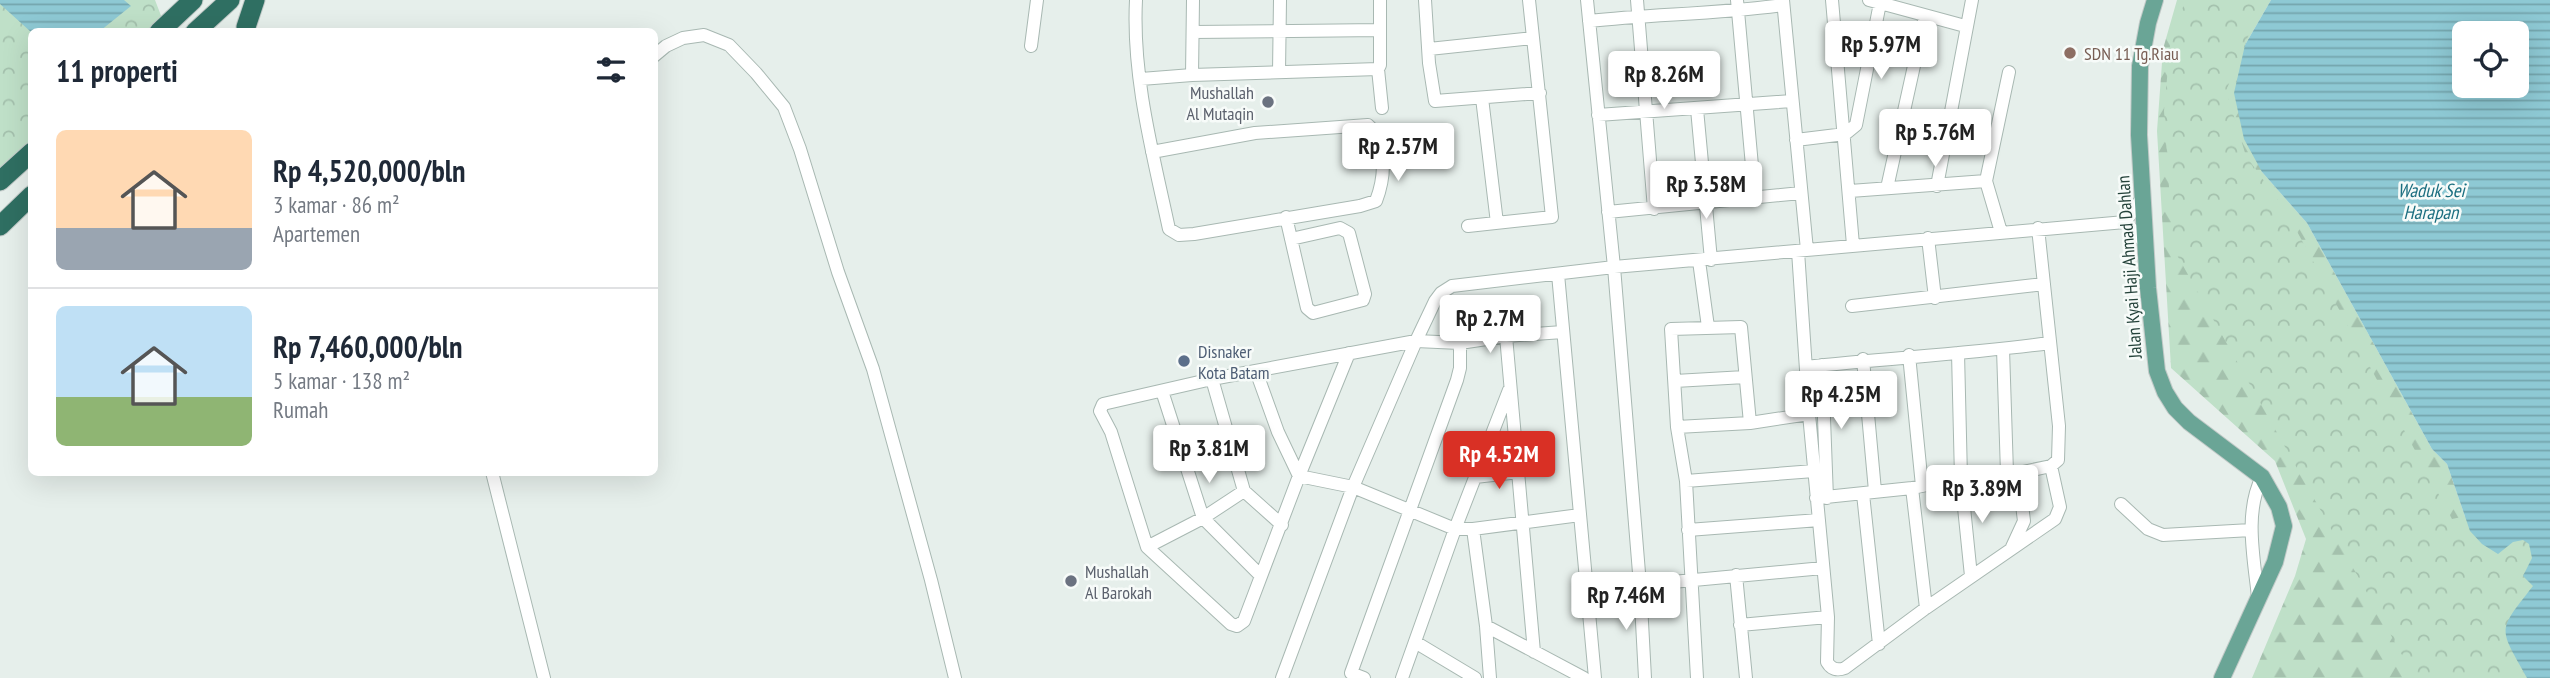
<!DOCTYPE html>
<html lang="id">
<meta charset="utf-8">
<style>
:root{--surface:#fff;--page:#f6f6f7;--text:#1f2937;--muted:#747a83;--line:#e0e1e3;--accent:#d93025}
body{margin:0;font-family:"PT Sans Narrow",sans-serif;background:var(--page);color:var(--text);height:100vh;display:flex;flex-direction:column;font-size:26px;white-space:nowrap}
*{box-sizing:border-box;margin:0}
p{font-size:23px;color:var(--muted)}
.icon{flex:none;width:38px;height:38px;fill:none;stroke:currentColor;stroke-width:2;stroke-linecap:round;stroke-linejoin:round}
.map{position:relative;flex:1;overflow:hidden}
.sheet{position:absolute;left:28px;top:28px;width:630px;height:448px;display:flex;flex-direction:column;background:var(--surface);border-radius:10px;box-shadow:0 7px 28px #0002}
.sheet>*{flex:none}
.fabs{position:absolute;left:2452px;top:21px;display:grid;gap:14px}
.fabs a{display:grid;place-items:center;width:77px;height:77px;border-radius:10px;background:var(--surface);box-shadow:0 7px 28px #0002;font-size:35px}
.price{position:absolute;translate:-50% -60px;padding:0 16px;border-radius:7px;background:#fff;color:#222;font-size:23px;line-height:46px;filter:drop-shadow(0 2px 4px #0008)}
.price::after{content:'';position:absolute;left:50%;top:42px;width:21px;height:16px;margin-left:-10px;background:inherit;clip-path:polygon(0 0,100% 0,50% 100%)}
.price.current{background:var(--accent);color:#fff}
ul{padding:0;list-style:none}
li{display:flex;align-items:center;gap:21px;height:175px;padding:0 28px}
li+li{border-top:2px solid var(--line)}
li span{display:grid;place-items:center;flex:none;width:196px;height:140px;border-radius:10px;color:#555}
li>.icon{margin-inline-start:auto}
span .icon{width:84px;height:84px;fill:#fffc;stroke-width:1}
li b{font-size:30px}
h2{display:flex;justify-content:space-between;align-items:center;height:84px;padding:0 28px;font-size:30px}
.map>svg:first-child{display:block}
.forest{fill:url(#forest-firs)}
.park{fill:url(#park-crowns)}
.water{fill:url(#water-rules);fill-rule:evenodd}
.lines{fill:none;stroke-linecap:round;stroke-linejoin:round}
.minor-casing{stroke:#a8b8b2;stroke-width:14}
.major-casing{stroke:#c2cac8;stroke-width:18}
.highway-casing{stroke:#c2cac8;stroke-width:21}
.minor{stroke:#fff;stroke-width:12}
.major{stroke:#6aa596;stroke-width:16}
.highway{stroke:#2f6f62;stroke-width:19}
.education-dot{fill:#8d6e63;stroke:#f7fbf9;stroke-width:2.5}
.worship-dot{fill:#6b7280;stroke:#f7fbf9;stroke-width:2.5}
.service-dot{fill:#5c6f8a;stroke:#f7fbf9;stroke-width:2.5}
.labels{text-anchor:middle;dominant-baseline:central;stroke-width:5;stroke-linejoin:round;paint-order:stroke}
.education-label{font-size:18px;fill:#785e54;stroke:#f7fbf9;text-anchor:start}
.worship-label{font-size:18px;fill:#5b616d;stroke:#f7fbf9;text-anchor:end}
.street-label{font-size:18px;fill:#24423a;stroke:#f7fbf9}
.service-label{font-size:18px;fill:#4e5e75;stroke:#f7fbf9;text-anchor:start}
.water-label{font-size:19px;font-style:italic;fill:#1c6f80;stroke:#f7fbf9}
</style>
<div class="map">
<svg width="2550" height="678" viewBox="0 0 2550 678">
<defs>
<pattern id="forest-firs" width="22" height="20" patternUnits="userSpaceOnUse" patternTransform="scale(1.75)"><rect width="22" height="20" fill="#bfe0c8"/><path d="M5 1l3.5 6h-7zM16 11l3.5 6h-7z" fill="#a4c1ad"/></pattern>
<pattern id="park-crowns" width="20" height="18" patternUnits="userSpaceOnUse" patternTransform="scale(1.75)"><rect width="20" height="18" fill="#bfe0c8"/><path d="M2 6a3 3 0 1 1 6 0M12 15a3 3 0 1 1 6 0" fill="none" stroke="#a4c1ad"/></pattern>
<pattern id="water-rules" width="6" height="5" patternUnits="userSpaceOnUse" patternTransform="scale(1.75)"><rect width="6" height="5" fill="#8ec9d4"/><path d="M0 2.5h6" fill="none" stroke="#74a5ad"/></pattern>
</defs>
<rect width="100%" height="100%" fill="#e6efeb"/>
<path class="forest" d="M2177,0H2271L2245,45L2262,172L2307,223L2432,449L2447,464L2470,531L2527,678H2252L2295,576L2306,539L2275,461L2171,368L2157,131L2163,49Z"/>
<path class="park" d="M0,0H155L165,26L159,31L32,32L31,152L0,181Z
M2186,0H2263L2226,91L2246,156L2286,211L2452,519L2532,502L2550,678H2415L2173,248L2164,111L2171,35Z"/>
<path class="water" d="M0,0H124L131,6L100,31L31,32L0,4Z
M2271,0H2550V678H2527C2499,627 2496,633 2533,586L2523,576L2532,558L2529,544L2523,540L2513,542L2498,554L2482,544L2470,531L2447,464L2432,449L2307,223L2262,172L2244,139L2234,93L2245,45ZM2464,33H2516V86H2464Z"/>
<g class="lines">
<defs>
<path id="minor" d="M1136,0C1132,77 1153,154 1169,229L1179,235L1194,234L1360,206L1376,201C1385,178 1388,142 1368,125L1255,133L1152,152
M1425,0L1429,63L1435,101L1540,93
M1587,0L1614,267L1640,585L1823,568
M1637,0L1654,209
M1737,0L1755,199
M1783,0L1807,250
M1832,0L1853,245
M1869,0L1965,26
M1589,21C1654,14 1719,14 1783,5
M1193,32L1380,30
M1031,46L1037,0
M1429,49L1533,38
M654,56L666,46L683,38L704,35L729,45L756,73L784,107L800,149L838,272L873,369L931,580L955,678
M1378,69L1382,108
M1279,72L1280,0
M1192,75L1193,0
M1141,79L1192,75L1378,69L1380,65V0
M1482,98L1497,223
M1697,109L1711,260
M1598,115L1792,101
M1796,140L1845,134L1856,125L1880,3
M1937,186L1972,0
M1887,188L1925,16
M1850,191L1986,181
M1608,212L1801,193
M1286,217L1307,308L1313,313L1363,300L1365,294L1349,233L1340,228L1291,239
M2125,222L2145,243
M1468,226L1552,217L1529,0
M2001,232L1986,181L2009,72
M1928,238L1935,298
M1798,251L1809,414L1828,617L1827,662C1831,669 1837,671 1845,668L1926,608L2055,519L2060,507L2051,466
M1699,261L1708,327
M1558,274L1595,678
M1852,306L2044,284
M1506,336L1534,652
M2003,349L2007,473
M1349,353L1299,476L1244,621L1237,626L1231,624L1147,547L1111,432L1100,411L1103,404L1212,379L1416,341L1460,343L1506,336L1563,332
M1958,353L1961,478L1971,576
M1909,355L1922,486
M1863,359L1875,491
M1822,365L1827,498
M1806,367C1887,358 1969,354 2050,343
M1256,371L1278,432L1299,476L1353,487L1455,529H1473L1580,515
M1675,381L1745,377
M1162,391L1203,518L1261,576
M1677,427L1750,423L1809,414
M492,472L544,678
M1475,477L1519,472
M1686,481L1814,471
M1912,488L1926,608
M1244,491L1282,525
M1863,494L1879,644
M1816,498L1912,488L1961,478L2018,473L2051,466L2058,460L2059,426L2038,228
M2121,504L2148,529L2163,535L2251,530
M1473,529L1486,626L1490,678
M1688,530L1819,520
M1147,547L1203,518L1244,491L1212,379
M2012,547L2024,521L2018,473
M1736,575L1746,678
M1640,585L1645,678
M2258,597C2254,558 2244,513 2262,477
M1740,625L1828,617
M1486,626L1584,678
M1415,642L1475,678
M1282,678L1353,487L1416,341L1435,301L1441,293L1452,286L1614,267L2125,222L2142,198
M1364,678L1351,673L1457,380L1460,368V343
M1402,678L1455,529L1509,390
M1697,678L1686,481L1677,427L1671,329L1741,327L1750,423"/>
<path id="major" d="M2155,0L2148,23L2140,66L2139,135L2148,288L2157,371L2165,392L2175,408L2189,422L2262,477L2279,507L2284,526L2275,562L2222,678"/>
<path id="highway" d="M246,27L255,0
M159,32L193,0
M195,32L230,0
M0,181L32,152
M0,226L32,195"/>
</defs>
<use href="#minor" class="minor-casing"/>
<use href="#major" class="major-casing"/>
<use href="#highway" class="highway-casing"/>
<use href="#minor" class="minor"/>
<use href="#major" class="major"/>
<use href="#highway" class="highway"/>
</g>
<circle class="education-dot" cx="2070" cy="53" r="7"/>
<g class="worship-dot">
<circle cx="1268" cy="102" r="7"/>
<circle cx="1071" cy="581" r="7"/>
</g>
<circle class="service-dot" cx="1184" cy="361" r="7"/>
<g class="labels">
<g class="education-label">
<text x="2084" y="53">SDN 11 Tg.Riau</text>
</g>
<g class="worship-label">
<text x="1254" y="92">Mushallah<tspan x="1254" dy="21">Al Mutaqin</tspan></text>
<text x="1085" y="571" text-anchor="start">Mushallah<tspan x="1085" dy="21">Al Barokah</tspan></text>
</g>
<g class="street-label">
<text transform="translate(2129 267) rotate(-94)">Jalan Kyai Haji Ahmad Dahlan</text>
</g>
<g class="service-label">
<text x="1198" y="351">Disnaker<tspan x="1198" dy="21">Kota Batam</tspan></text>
</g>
<g class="water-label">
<text x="2431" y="190">Waduk Sei<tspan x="2431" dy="22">Harapan</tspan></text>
</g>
</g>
</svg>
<div class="fabs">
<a><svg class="icon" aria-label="locate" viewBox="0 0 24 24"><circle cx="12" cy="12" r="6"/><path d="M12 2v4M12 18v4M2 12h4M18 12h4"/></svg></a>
</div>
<b class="price" style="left:1881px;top:81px">Rp 5.97M</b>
<b class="price" style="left:1664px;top:111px">Rp 8.26M</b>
<b class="price" style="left:1935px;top:169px">Rp 5.76M</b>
<b class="price" style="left:1398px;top:183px">Rp 2.57M</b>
<b class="price" style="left:1706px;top:221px">Rp 3.58M</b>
<b class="price" style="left:1490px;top:355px">Rp 2.7M</b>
<b class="price" style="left:1841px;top:431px">Rp 4.25M</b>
<b class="price" style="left:1209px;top:485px">Rp 3.81M</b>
<b class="price current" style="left:1499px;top:491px">Rp 4.52M</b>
<b class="price" style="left:1982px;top:525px">Rp 3.89M</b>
<b class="price" style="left:1626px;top:632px">Rp 7.46M</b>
<section class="sheet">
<h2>11 properti<svg class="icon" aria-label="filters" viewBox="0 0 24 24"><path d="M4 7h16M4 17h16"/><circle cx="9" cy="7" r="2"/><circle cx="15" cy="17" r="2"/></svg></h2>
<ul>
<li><span style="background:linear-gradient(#ffd9b3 70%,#9aa5b1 0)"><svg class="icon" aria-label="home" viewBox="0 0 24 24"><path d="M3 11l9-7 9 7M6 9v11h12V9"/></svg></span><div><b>Rp 4,520,000/bln</b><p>3 kamar · 86 m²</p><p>Apartemen</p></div></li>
<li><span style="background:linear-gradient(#bfe0f5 65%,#8fb573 0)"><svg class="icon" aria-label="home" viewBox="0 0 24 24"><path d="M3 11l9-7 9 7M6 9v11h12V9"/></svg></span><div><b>Rp 7,460,000/bln</b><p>5 kamar · 138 m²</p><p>Rumah</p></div></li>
</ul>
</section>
</div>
